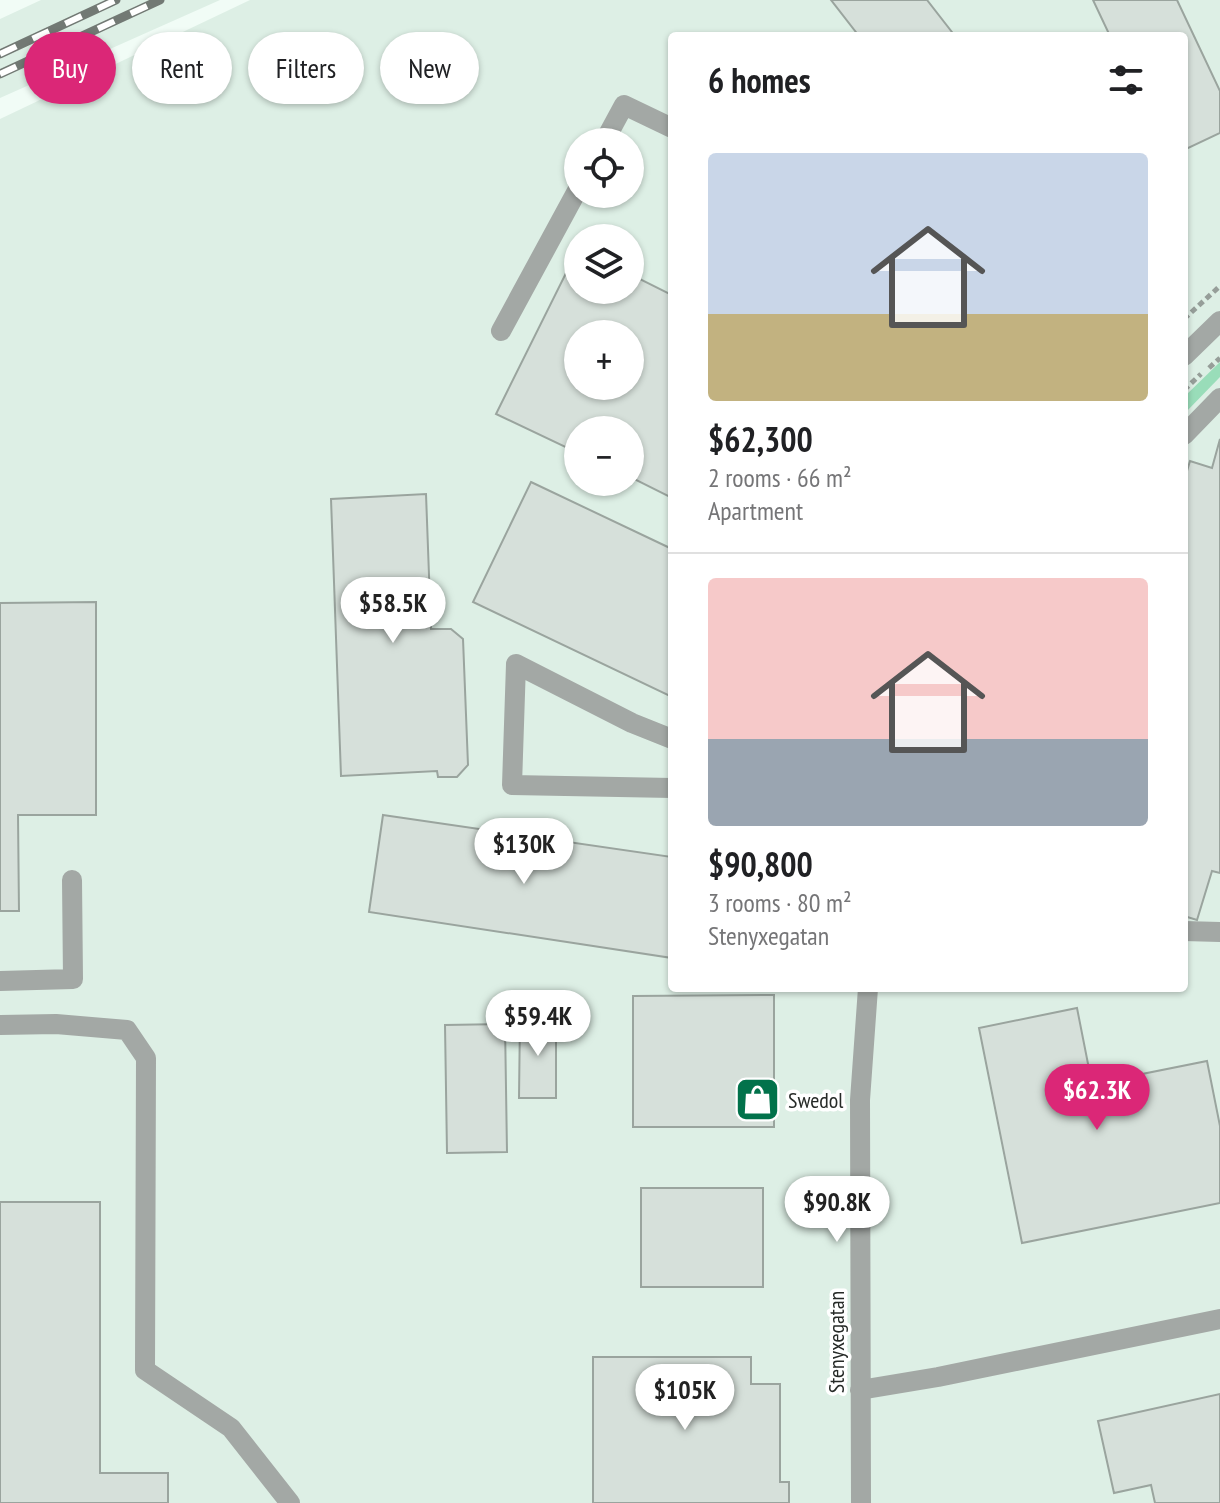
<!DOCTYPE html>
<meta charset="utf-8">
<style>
:root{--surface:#fff;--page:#f2f2f2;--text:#202124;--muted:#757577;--line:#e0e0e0;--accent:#db2777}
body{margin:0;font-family:"PT Sans Narrow",sans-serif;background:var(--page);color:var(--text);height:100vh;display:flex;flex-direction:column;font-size:30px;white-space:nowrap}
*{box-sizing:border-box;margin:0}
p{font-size:26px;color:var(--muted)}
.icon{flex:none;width:44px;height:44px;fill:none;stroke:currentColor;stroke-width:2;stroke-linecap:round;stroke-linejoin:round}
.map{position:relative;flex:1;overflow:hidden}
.side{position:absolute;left:668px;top:32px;width:520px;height:960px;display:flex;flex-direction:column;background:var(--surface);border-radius:8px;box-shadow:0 2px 6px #0004}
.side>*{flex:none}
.banner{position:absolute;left:24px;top:32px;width:524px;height:72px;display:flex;gap:16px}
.tools{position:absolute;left:564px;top:128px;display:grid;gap:16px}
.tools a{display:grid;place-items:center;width:80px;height:80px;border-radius:50%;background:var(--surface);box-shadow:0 2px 6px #0004;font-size:40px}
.price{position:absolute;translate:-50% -68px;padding:0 18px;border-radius:28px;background:#fff;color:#222;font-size:26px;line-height:52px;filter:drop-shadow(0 2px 4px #0008)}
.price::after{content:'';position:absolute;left:50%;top:48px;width:24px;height:18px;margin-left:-12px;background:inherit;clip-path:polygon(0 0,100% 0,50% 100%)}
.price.current{background:var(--accent);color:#fff}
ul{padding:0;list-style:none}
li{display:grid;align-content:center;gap:16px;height:424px;padding:0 40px}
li+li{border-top:2px solid var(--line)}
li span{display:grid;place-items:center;height:248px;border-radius:8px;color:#555}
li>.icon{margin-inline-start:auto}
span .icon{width:144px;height:144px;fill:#fffc;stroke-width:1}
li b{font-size:34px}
h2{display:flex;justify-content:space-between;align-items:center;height:96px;padding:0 40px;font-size:34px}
.pill{padding:0 28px;border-radius:36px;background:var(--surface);box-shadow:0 2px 6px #0004;font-size:28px;line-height:72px}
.pill.current{background:var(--accent);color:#fff}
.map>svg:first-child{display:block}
.built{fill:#ddefe5;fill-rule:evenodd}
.green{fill:#99ddb9}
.building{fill:#d6e0da;stroke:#9aa49e;stroke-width:2;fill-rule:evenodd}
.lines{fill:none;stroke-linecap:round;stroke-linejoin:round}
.path{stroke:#969e99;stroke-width:5;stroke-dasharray:6 4;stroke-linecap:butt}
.minor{stroke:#a3a8a5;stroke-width:20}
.rail-casing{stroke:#727974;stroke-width:9}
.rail{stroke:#fff;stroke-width:6;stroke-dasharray:18;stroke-linecap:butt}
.labels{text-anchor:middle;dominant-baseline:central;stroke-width:7;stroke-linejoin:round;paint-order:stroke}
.poi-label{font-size:22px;fill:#262a27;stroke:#fff;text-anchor:start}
.street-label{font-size:22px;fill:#262a27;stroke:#fff}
</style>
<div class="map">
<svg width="1220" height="1503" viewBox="0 0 1220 1503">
<rect width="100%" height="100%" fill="#f1fcf6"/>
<path class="built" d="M41,0H220L0,98V19Z
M250,0H1220V1503H0V119ZM672,36H1184V988H672ZM578,142H630V194H578ZM578,238H630V290H578ZM578,334H630V386H578ZM578,430H630V482H578Z"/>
<path class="green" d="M1220,362V377L1184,414V397Z"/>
<path class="building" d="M831,0H927L955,36H859Z
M1093,0H1177L1220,91V133L1184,150V36H1110Z
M578,249V290H630V274L672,295V498L630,477V430H578V453L496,414ZM578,334H630V386H578Z
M1220,439V873L1212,871L1197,920L1184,916V481L1190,461L1212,468Z
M531,482L672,549V697L473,602Z
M426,494L431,629H451L463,639L468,765L457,777H438L437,771L341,776L331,499Z
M96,602V815H18L19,911H0V603Z
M383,815L672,857V958L369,912Z
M774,995V1127H633V996Z
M1077,1008L1092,1084L1207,1061L1220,1126V1203L1022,1243L979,1028Z
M520,1017H556V1098H519Z
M505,1024L507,1152L447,1153L445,1025Z
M641,1188H763V1287H641Z
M0,1202H100V1473H168V1503H0Z
M593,1357H751V1384H780V1482H789V1503H593Z
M1220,1394V1503H1155L1151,1485L1114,1493L1098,1421Z"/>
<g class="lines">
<path class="path" d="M1184,319L1220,286
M1209,368L1220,358
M1184,390L1201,374"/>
<path class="minor" d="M604,142L624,105L672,128
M501,331L578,189
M1184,356L1220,321
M1184,435L1220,398
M672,739L632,723L516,664L512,785L672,788
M1184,931L1220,932
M0,981L73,979L72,880
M0,1025L56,1024L127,1030L146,1058L145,1370L231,1428L290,1503
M860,1390L938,1377L1220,1319
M861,1503L860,1100L868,988"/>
<defs>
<path id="rail" d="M0,54L116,0
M0,74L160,0"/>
</defs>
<use href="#rail" class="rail-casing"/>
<use href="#rail" class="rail"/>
</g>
<defs>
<symbol id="shop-square" viewBox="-11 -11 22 22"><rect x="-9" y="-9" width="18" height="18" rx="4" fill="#02724b" stroke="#fff"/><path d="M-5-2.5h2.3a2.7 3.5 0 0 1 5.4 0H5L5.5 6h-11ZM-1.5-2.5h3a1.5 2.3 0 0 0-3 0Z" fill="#fff"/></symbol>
</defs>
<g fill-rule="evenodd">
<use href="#shop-square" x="732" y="1074" width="51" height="51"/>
</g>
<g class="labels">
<g class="poi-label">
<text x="788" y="1100">Swedol</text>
</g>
<g class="street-label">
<text transform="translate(836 1342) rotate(-90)">Stenyxegatan</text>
</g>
</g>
</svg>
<div class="tools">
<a><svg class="icon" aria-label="locate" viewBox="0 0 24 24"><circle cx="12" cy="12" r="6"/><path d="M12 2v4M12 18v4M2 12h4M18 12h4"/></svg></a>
<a><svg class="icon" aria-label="layers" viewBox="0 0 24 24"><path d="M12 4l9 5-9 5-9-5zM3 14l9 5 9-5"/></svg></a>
<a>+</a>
<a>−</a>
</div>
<b class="price" style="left:393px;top:645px">$58.5K</b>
<b class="price" style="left:524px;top:886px">$130K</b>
<b class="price" style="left:538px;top:1058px">$59.4K</b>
<b class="price current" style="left:1097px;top:1132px">$62.3K</b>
<b class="price" style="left:837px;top:1244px">$90.8K</b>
<b class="price" style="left:685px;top:1432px">$105K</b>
<div class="banner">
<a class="pill current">Buy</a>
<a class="pill">Rent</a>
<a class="pill">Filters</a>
<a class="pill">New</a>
</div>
<section class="side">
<h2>6 homes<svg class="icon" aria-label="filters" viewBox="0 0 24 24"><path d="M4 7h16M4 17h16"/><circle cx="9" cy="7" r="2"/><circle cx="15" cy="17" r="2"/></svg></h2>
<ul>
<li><span style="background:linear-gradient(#c9d6e8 65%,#c2b280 0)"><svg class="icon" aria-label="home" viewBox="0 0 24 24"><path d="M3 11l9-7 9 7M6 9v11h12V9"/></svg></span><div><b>$62,300</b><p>2 rooms · 66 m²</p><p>Apartment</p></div></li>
<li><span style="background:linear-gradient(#f6c9c9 65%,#9aa5b1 0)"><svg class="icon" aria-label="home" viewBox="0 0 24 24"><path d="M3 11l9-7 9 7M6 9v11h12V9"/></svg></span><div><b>$90,800</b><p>3 rooms · 80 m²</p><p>Stenyxegatan</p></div></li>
</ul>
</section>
</div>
